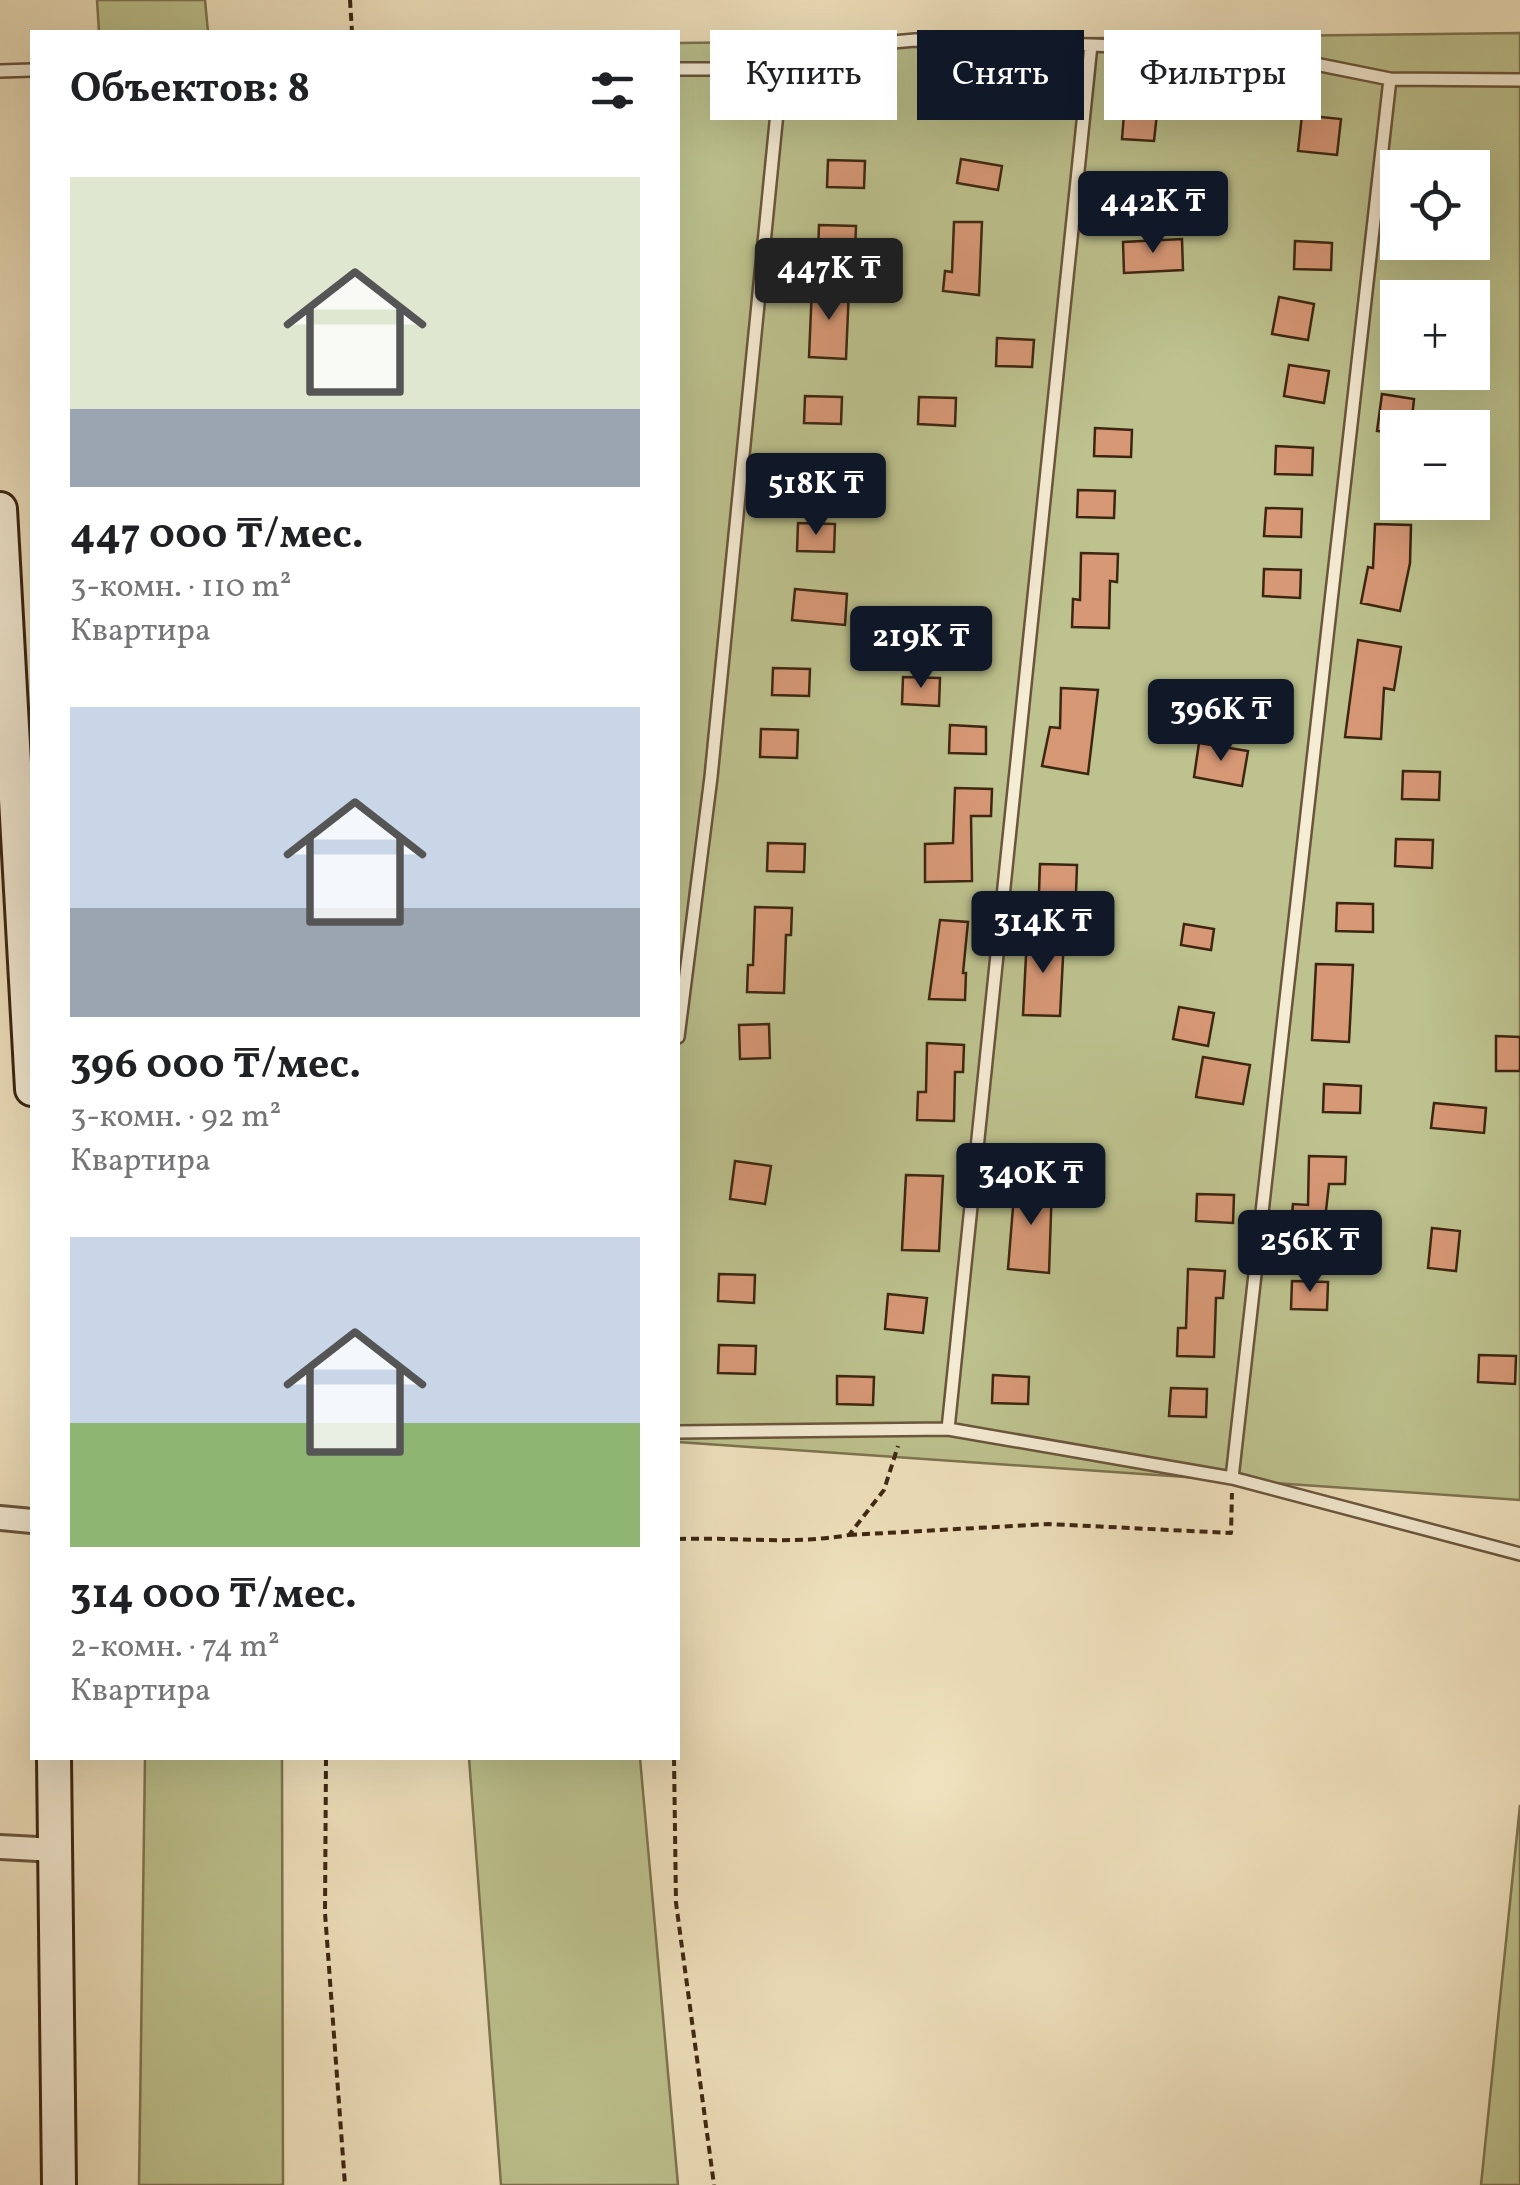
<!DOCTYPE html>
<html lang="ru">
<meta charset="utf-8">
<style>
:root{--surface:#fff;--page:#f2f2f2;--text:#202124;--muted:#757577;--accent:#111827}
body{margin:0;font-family:Vollkorn,serif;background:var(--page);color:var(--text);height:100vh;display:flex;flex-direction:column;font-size:38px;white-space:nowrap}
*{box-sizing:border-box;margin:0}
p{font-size:32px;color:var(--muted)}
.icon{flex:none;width:55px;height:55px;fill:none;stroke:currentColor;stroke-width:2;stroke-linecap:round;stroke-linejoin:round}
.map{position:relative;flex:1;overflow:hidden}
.drawer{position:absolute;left:30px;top:30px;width:650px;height:1730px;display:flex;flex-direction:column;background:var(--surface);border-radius:0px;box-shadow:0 10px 40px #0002}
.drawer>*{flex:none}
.guide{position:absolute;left:710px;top:30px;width:660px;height:90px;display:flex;gap:20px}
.fabs{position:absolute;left:1380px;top:150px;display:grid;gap:20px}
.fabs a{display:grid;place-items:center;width:110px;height:110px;border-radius:0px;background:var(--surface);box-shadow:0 10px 40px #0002;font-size:50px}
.price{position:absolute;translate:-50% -85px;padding:0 22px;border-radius:10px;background:var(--accent);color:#fff;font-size:32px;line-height:65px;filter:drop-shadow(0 2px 5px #0008)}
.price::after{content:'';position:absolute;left:50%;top:60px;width:30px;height:22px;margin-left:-15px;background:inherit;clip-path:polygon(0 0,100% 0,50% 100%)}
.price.on{background:#222;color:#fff}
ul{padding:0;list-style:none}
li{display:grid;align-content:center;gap:20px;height:530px;padding:0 40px}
li span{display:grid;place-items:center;height:310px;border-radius:0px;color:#555}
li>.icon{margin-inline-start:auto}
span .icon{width:180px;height:180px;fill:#fffc;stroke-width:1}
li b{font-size:42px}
h2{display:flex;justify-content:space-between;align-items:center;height:120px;padding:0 40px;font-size:42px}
.pill{padding:0 35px;border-radius:0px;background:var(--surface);box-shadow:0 10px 40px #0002;font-size:35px;line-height:90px}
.pill.on{background:var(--accent);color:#fff}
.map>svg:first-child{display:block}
.green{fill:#bdc28e;stroke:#7d7450;stroke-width:2.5;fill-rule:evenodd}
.building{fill:#d79876;stroke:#3d2611;stroke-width:2.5}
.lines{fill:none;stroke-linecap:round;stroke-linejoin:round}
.service-casing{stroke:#6a553c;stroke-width:16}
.minor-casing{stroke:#6a553c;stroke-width:28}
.secondary-casing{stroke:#3d2611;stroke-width:38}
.path{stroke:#3d2611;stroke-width:4;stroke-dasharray:8 5;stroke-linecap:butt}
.service{stroke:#f5ecd4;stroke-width:11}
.minor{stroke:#f5ecd4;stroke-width:22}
.secondary{stroke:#f5ecd4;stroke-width:32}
</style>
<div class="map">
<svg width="1520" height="2185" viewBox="0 0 1520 2185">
<rect width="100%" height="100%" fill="#efe1bd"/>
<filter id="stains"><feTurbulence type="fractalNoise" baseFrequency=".002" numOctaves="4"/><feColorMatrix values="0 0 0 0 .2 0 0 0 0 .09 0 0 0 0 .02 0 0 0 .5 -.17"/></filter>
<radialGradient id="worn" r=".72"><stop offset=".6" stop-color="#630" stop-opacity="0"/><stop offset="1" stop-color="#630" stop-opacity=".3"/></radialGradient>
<path class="green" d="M97,0H205L208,32H99Z
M1520,33V1500L678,1442V43ZM1398,168H1472V242H1398ZM1398,298H1472V372H1398ZM1398,428H1472V502H1398Z
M145,1758H282L283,2185H139Z
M469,1758H640L678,2185H501Z
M1520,1805V2185H1481Z"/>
<path class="building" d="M1125,102L1158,105L1154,141L1122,139Z
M1302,115L1341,119L1337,155L1298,151Z
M961,159L1002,166L998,190L957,183Z
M828,160L865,161L864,188L827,187Z
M954,222H982L979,295L943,291L945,271L952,272Z
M819,225L856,226L855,254L818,253Z
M1182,239L1183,270L1124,273L1123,242Z
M1295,241L1332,243L1331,270L1294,269Z
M812,287L849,288L846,359L809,357Z
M1279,297L1314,304L1308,340L1272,334Z
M997,338L1034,340L1032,367L996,366Z
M1289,365L1329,371L1324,403L1284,396Z
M1382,394L1414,399L1411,428H1398V434L1377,431Z
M805,396L842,397L841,424L804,423Z
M919,397L956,398L955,426L918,424Z
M1095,428L1132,430L1131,457L1094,456Z
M1276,446L1313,448L1312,475L1275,474Z
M801,459L838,460L837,488L800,487Z
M1078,490L1115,491L1114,518L1077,517Z
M1266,508L1302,509L1301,537L1264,536Z
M798,523L835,524L834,552L797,551Z
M1375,524L1411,525L1410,563L1400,611L1361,603L1368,567L1373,568Z
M1081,553L1118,554L1117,582L1110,581L1109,628L1072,627L1073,599L1080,600Z
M1264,569L1301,570L1300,598L1263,596Z
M795,589L847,594L845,625L792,620Z
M1358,640L1401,647L1394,690L1384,688L1381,739L1345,737Z
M773,668L810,669L809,696L772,695Z
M903,677L940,678L939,706L902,704Z
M1061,688L1098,690L1088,774L1042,766L1050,727L1060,728Z
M950,725L986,727V754L949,753Z
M761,729L798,730L797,758L760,757Z
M1199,743L1248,751L1242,786L1194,777Z
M1403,771L1440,772L1439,800L1402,799Z
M955,788L992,789L991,816H971L972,881L925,882V844L953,843Z
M1396,839L1433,840L1432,868L1395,866Z
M768,843L805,844L804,872L767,871Z
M1040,864L1077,865L1076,893L1039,892Z
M1337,903L1373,904V932L1336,931Z
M755,907L792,908L791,935H786L784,993L747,992L748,965H753Z
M940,920L968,922L963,973H966L965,1000L929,999Z
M1184,924L1214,929L1211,950L1181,945Z
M1027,936L1064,938L1060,1016L1023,1015Z
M1316,964L1353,965L1349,1042L1312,1040Z
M1179,1007L1214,1013L1208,1046L1173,1039Z
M769,1024L770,1058L740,1059L739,1025Z
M1496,1036L1520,1037V1071H1496Z
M927,1043L964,1045L963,1072H955L954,1121L917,1120L918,1092H926Z
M1203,1057L1250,1065L1243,1104L1196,1097Z
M1324,1084L1361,1086L1360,1113L1323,1112Z
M1434,1103L1486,1108L1484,1133L1431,1128Z
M1309,1156L1346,1157L1345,1184H1329L1323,1237L1290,1233L1293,1204L1308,1205Z
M735,1161L771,1166L765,1204L730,1199Z
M906,1175L943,1176L939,1251L902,1250Z
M1015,1183L1052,1185L1049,1273L1008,1269Z
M1197,1194L1234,1195L1233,1223L1196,1221Z
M1432,1228L1460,1231L1456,1271L1428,1268Z
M1188,1269L1225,1271L1223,1298H1216L1214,1357L1177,1356L1178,1328H1186Z
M719,1274L755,1275L754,1303L718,1301Z
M1292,1281L1328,1282L1327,1310L1291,1309Z
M888,1294L927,1298L923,1333L885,1329Z
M719,1345L756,1346L755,1374L718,1373Z
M1479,1355L1516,1356L1515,1384L1478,1382Z
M993,1375L1029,1377L1028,1404L992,1403Z
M837,1376L874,1377L873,1405L837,1404Z
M1171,1388L1207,1389L1206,1417L1169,1416Z"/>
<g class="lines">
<defs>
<path id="service" d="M1091,45L1251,51L1390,79L1520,80
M678,69H734L783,52L915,40L1091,45L948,1429
M0,71L32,70
M678,1037L711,777L783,52
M678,1432L948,1429L1232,1478L1520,1554
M1232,1478L1390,79"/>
<path id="minor" d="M0,1518L32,1521
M0,1847L56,1850"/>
<path id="secondary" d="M0,509L32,1089
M54,1758L59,2185"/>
</defs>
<use href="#service" class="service-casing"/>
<use href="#minor" class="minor-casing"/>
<use href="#secondary" class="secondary-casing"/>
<path class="path" d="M350,0L352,32
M849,1535L1049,1524L1231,1533L1232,1493
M678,1539C735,1537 792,1545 849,1535L884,1490L898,1446
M326,1758L325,1913L345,2185
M674,1758L676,1903L714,2185"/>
<use href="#service" class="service"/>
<use href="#minor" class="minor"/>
<use href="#secondary" class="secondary"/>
</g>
<rect width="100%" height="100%" filter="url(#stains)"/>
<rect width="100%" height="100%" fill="url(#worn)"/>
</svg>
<div class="fabs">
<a><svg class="icon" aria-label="locate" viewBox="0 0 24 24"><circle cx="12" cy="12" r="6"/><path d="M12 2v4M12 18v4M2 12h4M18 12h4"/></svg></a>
<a>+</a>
<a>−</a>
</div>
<b class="price" style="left:1153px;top:256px">442K ₸</b>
<b class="price on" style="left:829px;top:323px">447K ₸</b>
<b class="price" style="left:816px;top:538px">518K ₸</b>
<b class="price" style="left:921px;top:691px">219K ₸</b>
<b class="price" style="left:1221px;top:764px">396K ₸</b>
<b class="price" style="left:1043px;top:976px">314K ₸</b>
<b class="price" style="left:1031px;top:1228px">340K ₸</b>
<b class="price" style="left:1310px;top:1295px">256K ₸</b>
<div class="guide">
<a class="pill">Купить</a>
<a class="pill on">Снять</a>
<a class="pill">Фильтры</a>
</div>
<section class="drawer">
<h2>Объектов: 8<svg class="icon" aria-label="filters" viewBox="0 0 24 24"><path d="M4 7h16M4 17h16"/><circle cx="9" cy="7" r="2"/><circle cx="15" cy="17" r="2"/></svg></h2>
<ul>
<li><span style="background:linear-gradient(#dfe7d0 75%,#9aa5b1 0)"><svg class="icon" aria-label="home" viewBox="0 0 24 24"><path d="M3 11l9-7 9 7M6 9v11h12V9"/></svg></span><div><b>447 000 ₸/мес.</b><p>3-комн. · 110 m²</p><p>Квартира</p></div></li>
<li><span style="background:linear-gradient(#c9d6e8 65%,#9aa5b1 0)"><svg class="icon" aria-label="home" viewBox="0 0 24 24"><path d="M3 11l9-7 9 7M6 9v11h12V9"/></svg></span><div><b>396 000 ₸/мес.</b><p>3-комн. · 92 m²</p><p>Квартира</p></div></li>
<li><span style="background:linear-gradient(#c9d6e8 60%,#8fb573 0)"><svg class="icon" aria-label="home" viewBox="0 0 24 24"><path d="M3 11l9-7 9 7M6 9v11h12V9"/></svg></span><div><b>314 000 ₸/мес.</b><p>2-комн. · 74 m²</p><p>Квартира</p></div></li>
</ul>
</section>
</div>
